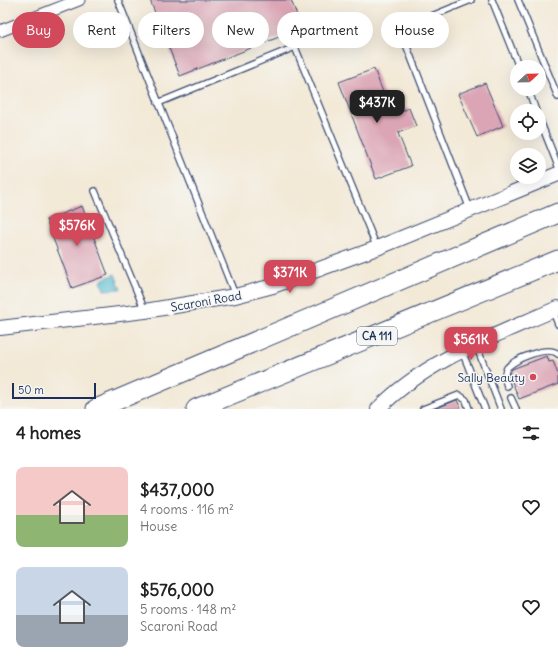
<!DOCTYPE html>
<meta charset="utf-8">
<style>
:root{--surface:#fff;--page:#f6f6f6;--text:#222;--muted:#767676;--accent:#d1495b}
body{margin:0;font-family:Delius,sans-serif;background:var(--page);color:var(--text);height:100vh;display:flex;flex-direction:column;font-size:15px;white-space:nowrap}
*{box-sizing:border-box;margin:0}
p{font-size:13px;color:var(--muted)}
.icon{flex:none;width:22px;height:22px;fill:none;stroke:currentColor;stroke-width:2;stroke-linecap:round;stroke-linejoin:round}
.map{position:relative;height:409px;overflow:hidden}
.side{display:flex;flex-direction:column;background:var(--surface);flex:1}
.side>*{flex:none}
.guide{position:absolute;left:12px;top:12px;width:534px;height:36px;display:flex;gap:8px}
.needle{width:26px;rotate:68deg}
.controls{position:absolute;left:510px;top:60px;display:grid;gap:8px}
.controls a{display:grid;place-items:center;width:36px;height:36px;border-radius:50%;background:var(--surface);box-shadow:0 4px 16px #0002;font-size:20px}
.scale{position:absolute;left:12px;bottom:10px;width:84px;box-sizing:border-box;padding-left:4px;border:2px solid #1b2f5e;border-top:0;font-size:11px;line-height:14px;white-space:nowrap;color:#1b2f5e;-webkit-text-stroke:3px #f6f6f2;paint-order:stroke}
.price{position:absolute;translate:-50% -34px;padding:0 9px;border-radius:8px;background:var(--accent);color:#fff;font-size:13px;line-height:26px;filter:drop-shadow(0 1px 2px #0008)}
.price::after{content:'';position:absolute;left:50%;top:24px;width:12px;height:9px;margin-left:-6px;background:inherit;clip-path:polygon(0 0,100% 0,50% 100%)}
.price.selected{background:#222;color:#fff}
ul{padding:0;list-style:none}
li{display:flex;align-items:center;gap:12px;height:100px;padding:0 16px}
li span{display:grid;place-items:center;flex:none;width:112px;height:80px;border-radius:8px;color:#555}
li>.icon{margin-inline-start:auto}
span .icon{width:48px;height:48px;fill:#fffc;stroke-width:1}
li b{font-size:17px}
h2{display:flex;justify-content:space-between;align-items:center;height:48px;padding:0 16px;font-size:17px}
.chip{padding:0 14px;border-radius:18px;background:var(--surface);box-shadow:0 4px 16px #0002;font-size:14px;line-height:36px}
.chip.selected{background:var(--accent);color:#fff}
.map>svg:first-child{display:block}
.water{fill:#54bbd1;stroke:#387598}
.building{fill:#dba5b5}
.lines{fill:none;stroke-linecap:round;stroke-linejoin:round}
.service-casing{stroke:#3b4b70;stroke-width:8}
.minor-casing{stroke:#3b4b70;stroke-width:13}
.tertiary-casing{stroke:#3b4b70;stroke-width:16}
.trunk-casing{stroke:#3b4b70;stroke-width:21}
.service{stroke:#fff;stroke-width:5.5}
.minor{stroke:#fff;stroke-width:11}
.tertiary{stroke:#fff;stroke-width:14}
.trunk{stroke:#fff;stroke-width:19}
.poi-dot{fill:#d1495b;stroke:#f6f6f2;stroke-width:1.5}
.labels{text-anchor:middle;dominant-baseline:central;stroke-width:3;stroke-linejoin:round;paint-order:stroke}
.shield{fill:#f6f6f2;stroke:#5d6b8a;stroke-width:1}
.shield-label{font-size:11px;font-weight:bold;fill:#1b2f5e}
.street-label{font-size:12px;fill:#1b2f5e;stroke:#f6f6f2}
.poi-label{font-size:12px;fill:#1b2f5e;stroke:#f6f6f2;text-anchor:end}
</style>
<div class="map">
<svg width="558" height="409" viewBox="0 0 558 409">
<rect width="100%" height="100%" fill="#f6f6f2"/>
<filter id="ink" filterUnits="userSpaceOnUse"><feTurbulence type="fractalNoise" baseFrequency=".025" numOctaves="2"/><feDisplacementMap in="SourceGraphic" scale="8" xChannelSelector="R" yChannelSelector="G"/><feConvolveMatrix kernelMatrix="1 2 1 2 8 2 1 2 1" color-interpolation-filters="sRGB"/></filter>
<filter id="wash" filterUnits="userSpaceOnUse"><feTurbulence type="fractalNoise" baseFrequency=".012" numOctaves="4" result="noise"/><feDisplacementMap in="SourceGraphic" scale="16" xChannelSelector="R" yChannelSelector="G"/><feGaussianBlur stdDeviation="0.9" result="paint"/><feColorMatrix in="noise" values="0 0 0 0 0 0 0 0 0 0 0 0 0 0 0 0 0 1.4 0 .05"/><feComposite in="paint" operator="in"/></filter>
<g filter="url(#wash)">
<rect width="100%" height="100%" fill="#f3e9d7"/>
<path class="water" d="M115,274L121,289L104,290L101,282L103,279Z"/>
<g id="blocks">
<path class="building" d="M150,0H291L302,28L180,76Z
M374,69L392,115L409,108L416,126L398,133L411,166L376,179L339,82Z
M485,83L503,126L477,137L458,94Z
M82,206L108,275L72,288L46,220Z
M547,356L549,362L553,361L558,374V384L519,399L509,374L512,369Z
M457,400L461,409H435Z"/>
</g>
</g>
<g filter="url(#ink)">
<use href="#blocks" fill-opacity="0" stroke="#3b4b70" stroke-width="1"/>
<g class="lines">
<defs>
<path id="service" d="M118,0L235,295
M492,0L519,67
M518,0L558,97
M528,89L536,111
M158,103L295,47L377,248
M539,118L558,166
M95,191L145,311
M470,209L400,29L471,0
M553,311L558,324
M476,345L501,409
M462,351L485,409
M507,386C505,380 503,374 507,368C514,359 548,345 558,354
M511,398L516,409
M423,409L459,395L466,400L469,409"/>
<path id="minor" d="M0,31L79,0"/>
<path id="tertiary" d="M0,328L145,311L235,296L273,286L377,248L558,174
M378,409C427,359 495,336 558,308"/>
<path id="trunk" d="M96,409L558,213
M196,409L558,260"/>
</defs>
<use href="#service" class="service-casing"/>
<use href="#minor" class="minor-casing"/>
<use href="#tertiary" class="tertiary-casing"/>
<use href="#trunk" class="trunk-casing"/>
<use href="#service" class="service"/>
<use href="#minor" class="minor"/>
<use href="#tertiary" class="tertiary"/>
<use href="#trunk" class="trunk"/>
</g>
</g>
<circle class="poi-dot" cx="533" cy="377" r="4"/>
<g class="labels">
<rect class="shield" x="357" y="327" width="40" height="18" rx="3"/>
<g class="shield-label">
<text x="377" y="336">CA 111</text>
</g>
<g class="street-label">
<text transform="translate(206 301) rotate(-10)">Scaroni Road</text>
</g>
<g class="poi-label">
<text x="525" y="377">Sally Beauty</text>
</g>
</g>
</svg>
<div class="controls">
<a><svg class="needle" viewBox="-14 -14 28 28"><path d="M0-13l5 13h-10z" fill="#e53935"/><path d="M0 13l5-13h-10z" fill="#767676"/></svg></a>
<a><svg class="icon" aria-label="locate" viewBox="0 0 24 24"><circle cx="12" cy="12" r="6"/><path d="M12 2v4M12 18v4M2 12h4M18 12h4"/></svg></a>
<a><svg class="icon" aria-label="layers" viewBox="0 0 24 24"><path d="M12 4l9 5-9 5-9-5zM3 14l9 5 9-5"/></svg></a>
</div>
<div class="scale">50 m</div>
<b class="price selected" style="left:377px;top:124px">$437K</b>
<b class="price" style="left:77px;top:247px">$576K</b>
<b class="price" style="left:290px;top:294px">$371K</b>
<b class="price" style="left:471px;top:361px">$561K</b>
<div class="guide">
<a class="chip selected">Buy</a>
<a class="chip">Rent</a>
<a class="chip">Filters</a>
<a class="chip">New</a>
<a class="chip">Apartment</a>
<a class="chip">House</a>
</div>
</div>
<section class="side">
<h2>4 homes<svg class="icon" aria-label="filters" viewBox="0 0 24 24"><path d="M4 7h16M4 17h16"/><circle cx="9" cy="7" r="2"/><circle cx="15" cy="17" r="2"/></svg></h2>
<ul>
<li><span style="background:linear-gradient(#f6c9c9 60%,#8fb573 0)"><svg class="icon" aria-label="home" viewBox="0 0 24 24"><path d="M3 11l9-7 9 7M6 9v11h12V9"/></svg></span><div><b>$437,000</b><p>4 rooms · 116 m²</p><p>House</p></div><svg class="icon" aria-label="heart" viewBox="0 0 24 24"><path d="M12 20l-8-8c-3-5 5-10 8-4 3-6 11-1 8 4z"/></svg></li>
<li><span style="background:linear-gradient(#c9d6e8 60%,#9aa5b1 0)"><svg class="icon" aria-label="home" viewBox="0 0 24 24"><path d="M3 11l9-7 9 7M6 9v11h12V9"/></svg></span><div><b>$576,000</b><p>5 rooms · 148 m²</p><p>Scaroni Road</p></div><svg class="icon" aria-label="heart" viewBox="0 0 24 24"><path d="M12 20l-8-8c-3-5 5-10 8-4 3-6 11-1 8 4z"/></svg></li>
</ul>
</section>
